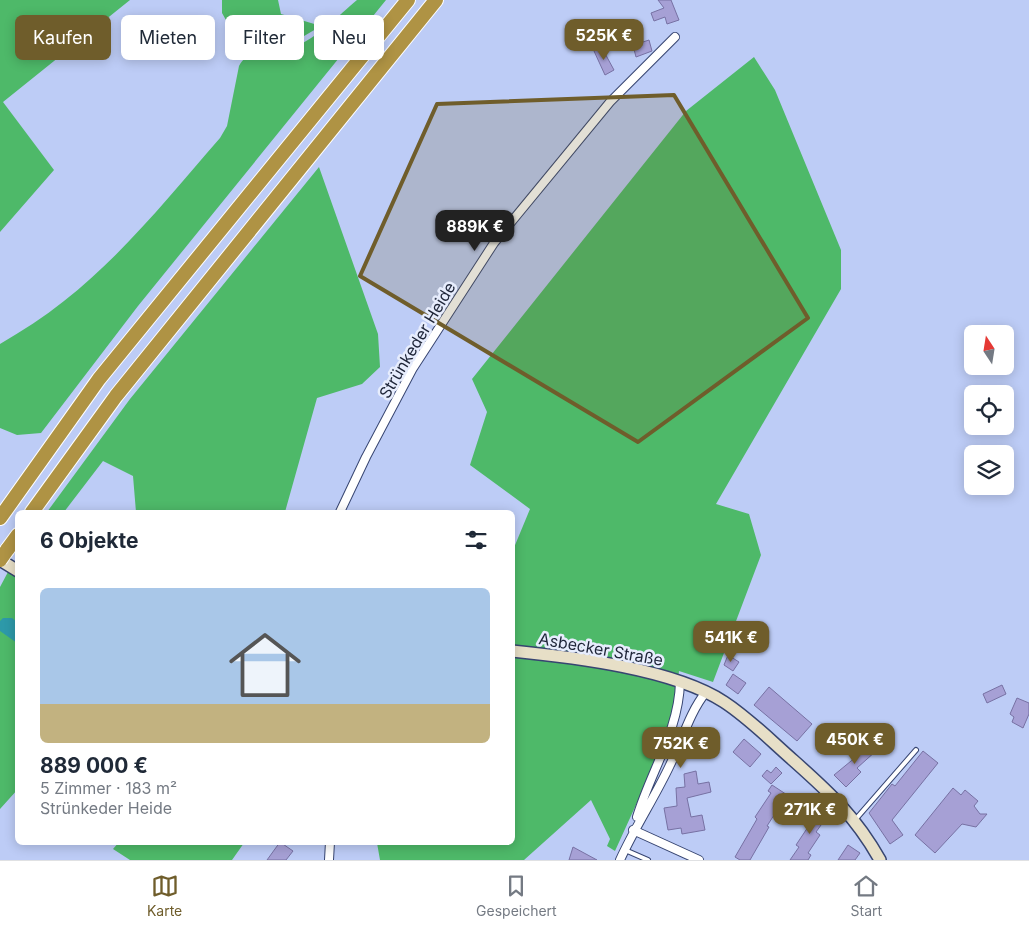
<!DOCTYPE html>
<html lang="de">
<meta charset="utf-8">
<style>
:root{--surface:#fff;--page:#f6f6f7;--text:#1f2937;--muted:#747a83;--line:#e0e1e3;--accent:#6f5d2b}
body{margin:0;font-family:Inter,sans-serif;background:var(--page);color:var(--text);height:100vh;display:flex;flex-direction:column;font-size:19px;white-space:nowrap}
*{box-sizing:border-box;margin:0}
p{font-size:16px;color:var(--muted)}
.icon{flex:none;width:28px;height:28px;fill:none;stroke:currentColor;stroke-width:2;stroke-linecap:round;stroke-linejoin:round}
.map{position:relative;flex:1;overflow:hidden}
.sheet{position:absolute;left:15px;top:510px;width:500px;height:335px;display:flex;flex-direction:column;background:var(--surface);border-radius:8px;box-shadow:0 2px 12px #0003}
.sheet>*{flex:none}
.banner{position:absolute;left:15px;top:15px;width:500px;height:45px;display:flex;gap:10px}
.needle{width:32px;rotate:348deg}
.controls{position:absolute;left:964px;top:325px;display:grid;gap:10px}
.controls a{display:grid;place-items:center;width:50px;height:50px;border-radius:8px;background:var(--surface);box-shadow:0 2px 12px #0003;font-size:25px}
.price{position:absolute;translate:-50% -42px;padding:0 11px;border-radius:10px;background:var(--accent);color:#fff;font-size:16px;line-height:32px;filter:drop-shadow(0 1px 2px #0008)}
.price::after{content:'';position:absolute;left:50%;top:30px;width:15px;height:11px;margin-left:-8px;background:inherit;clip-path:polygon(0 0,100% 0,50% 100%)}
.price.active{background:#222;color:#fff}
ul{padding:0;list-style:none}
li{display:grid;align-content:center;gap:10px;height:265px;padding:0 25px}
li+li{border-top:1px solid var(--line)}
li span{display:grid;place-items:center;height:155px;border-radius:8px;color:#555}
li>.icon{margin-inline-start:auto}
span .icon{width:90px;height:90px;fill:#fffc;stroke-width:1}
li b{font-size:21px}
h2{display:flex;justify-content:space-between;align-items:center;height:60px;padding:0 25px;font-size:21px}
.tag{padding:0 18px;border-radius:8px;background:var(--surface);box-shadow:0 2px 12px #0003;font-size:18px;line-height:45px}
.tag.active{background:var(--accent);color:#fff}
.dock{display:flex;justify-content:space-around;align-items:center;height:70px;border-top:1px solid var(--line);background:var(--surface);font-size:14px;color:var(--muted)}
.dock a{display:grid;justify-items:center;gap:2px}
.dock .active{color:var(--accent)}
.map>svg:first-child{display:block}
.green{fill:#4eb969}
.water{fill:#2d99a9}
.building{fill:#a6a0d5;stroke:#7771a3}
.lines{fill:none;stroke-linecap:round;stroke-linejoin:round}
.lane-casing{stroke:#374571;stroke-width:6}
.street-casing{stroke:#374571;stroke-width:10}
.secondary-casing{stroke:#374571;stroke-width:14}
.highway-casing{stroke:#fff;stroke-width:16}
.lane{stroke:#fff;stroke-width:4}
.street{stroke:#fff;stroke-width:8}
.secondary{stroke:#e7dfc7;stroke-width:11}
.highway{stroke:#af9344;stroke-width:14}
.highway-bridge-casing{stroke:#fff;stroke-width:16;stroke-linecap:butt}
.highway-bridge{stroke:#af9344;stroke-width:14}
.marked{fill:#6f5d2b;fill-opacity:0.2;stroke:#6f5d2b;stroke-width:4;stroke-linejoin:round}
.labels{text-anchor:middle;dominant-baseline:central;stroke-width:5;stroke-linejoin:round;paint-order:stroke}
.street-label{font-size:16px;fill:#1e2538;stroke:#e7edfd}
</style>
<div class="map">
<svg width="1029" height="860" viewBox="0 0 1029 860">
<rect width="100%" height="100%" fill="#bdccf6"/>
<path class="green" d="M0,0H130L3,102L54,170L0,232Z
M222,0H278L281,14L321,26L294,42L244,52L222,13Z
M357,0H386L138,306L41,433L17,435L0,428V344C22,331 44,317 64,301C123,255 171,194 220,138L227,126L239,66C248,47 276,52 295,46C315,40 340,14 357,0Z
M754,57L775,90L841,250V289L716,504L749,514L761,555L713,682L679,671L674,715L655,763L615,851L607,846L610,839L591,800L524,860H380L377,843L512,842L513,550L530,509L470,465L487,412L472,379L686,111Z
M319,167L378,334L380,367L362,384L317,398L285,512H136L133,476L103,461L64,512H47L130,399Z
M8,572L18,578V789L0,809V587Z
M119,842H244V843L232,860H130L113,849Z"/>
<path class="water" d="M3,618H12L17,622V643L0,631V621Z"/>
<path class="building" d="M658,0H671L679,20L667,24L665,17L654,21L651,13L664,8Z
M634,24L640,43L649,40L652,51L636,57L628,26Z
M602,48L614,70L605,75L594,51Z
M728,655L739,662L733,671L724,665Z
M733,674L746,683L738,694L726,685Z
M1002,685L1006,694L987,703L983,694Z
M769,687L812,724L797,741L754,705Z
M1017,698L1029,703V714L1023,728L1012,722L1014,717L1010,714Z
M744,739L761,754L750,767L733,752Z
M866,740L876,751L857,768L861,772L846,787L834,775L862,752L858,747Z
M923,751L938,763L892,820L903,835L890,844L869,813L892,784L895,786Z
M776,767L782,773L771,784L762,776L767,770L771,773Z
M696,771L698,784L709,782L711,792L687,798L691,817L702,815L705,830L682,834L681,828L668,830L664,808L677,806L676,788L685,787L684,774Z
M772,785L798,802L794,808L783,801L767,826L769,827L750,860H740L735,857L757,819L755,817L771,793L768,791Z
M953,788L961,795L965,790L978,801L974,806L980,814H987L976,827L962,824L935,853L915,835Z
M817,806L829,814L816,832L820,835L808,853L811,855L808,860H790L799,847L796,845L808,827L804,824Z
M280,842L293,851L286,860H267Z
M848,845L860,853L855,860H838Z
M573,847L597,860H569Z"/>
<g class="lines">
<defs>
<path id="lane" d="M855,820L916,750
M625,850L648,860"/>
<path id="street" d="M340,512L366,457L413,368L494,243L610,102L675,37
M637,817C651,771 679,730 680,682
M633,830L699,860
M329,860L330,842
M620,860C635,827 655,797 670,765C682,741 689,713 706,692"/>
<path id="secondary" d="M0,560L18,571
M512,651C573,657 674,669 724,702C750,719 771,741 794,761C830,793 856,817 880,860"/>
<path id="highway" d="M32,512L116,396L436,0
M0,518L99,379L408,0
M7,550L18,535"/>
</defs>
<use href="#lane" class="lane-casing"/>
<use href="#street" class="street-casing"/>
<use href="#secondary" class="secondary-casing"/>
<use href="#highway" class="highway-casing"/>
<use href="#lane" class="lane"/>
<use href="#street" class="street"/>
<use href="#secondary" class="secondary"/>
<use href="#highway" class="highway"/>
<defs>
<path id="highway-bridge" d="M0,560L7,550"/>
</defs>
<use href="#highway-bridge" class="highway-bridge-casing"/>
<use href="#highway-bridge" class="highway-bridge"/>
</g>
<path class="marked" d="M674,95L808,318L638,442L360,276L437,104Z"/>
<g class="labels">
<g class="street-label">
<text transform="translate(417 340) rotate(-59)">Strünkeder Heide</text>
<text transform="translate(601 649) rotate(10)">Asbecker Straße</text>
</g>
</g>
</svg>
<div class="controls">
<a><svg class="needle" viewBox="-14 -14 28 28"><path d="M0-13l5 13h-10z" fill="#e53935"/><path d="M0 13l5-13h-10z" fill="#747a83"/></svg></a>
<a><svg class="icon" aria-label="locate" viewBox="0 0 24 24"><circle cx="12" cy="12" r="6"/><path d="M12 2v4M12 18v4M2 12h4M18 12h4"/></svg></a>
<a><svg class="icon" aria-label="layers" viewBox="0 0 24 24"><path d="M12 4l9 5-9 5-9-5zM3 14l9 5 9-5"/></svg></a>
</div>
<b class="price" style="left:604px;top:61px">525K €</b>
<b class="price active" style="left:475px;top:252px">889K €</b>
<b class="price" style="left:731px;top:663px">541K €</b>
<b class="price" style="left:855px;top:765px">450K €</b>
<b class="price" style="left:681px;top:769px">752K €</b>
<b class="price" style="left:810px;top:835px">271K €</b>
<div class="banner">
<a class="tag active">Kaufen</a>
<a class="tag">Mieten</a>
<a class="tag">Filter</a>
<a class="tag">Neu</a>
</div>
<section class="sheet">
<h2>6 Objekte<svg class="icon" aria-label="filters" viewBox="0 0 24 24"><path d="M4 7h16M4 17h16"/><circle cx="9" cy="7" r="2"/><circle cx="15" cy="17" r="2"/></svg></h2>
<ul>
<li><span style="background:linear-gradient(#a9c7e8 75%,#c2b280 0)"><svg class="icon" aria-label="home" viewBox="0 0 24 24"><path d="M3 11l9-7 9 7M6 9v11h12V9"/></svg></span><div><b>889 000 €</b><p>5 Zimmer · 183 m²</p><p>Strünkeder Heide</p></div></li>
</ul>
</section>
</div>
<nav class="dock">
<a class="active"><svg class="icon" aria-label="map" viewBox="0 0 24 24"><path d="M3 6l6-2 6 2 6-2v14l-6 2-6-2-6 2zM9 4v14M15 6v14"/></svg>Karte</a>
<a><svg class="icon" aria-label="saved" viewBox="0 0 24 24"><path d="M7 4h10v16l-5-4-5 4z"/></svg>Gespeichert</a>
<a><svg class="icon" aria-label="home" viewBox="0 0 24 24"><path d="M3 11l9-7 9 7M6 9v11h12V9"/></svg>Start</a>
</nav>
